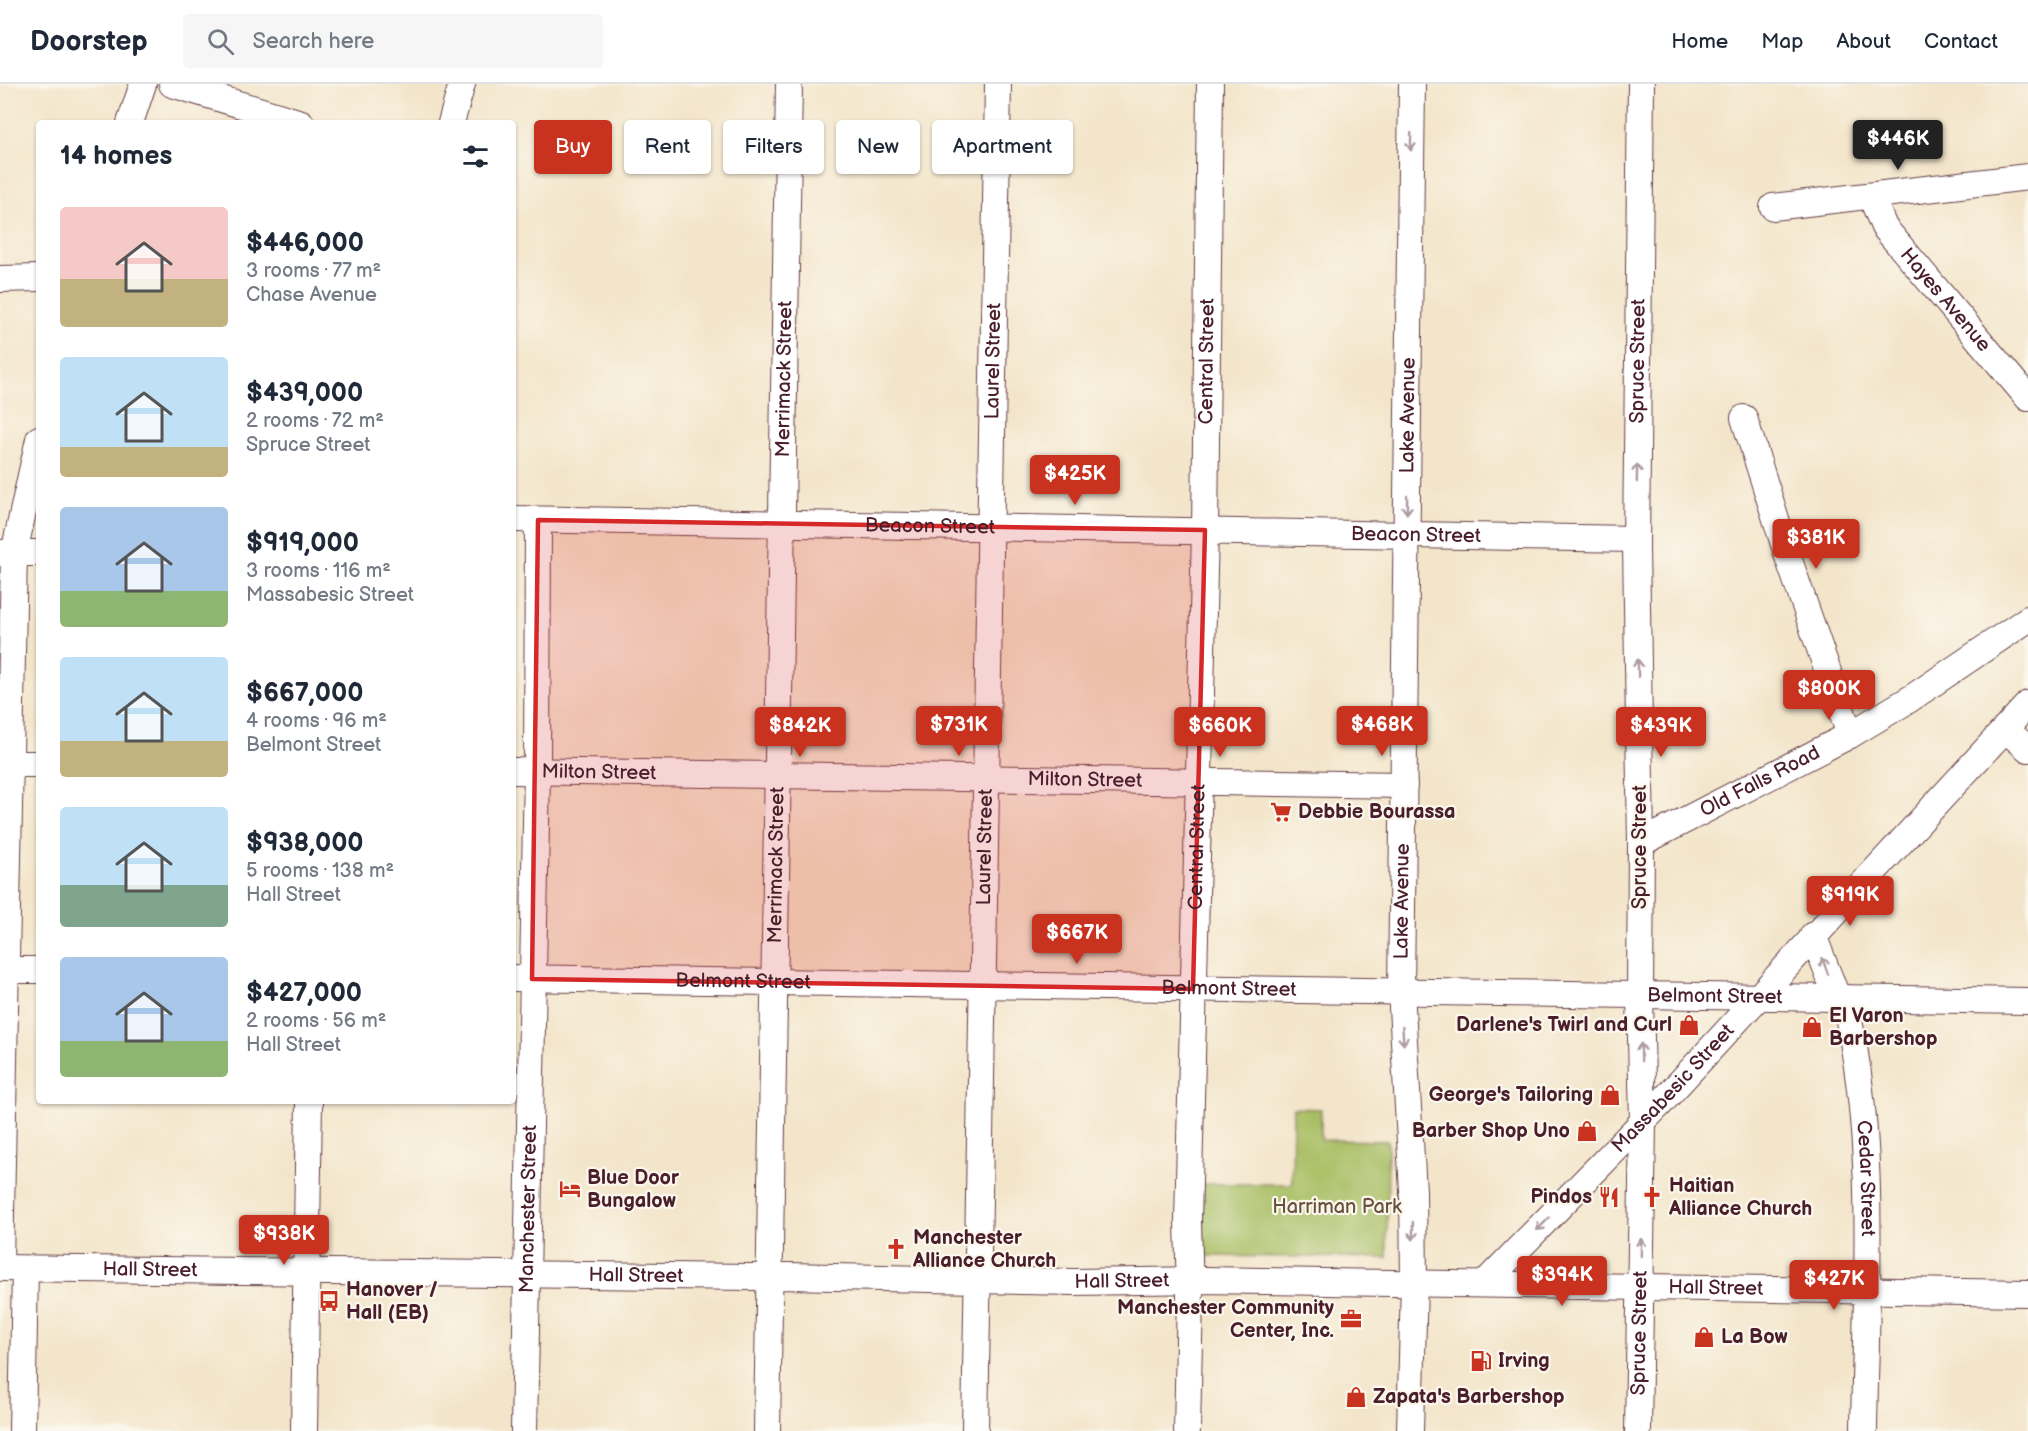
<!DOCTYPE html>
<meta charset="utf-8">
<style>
:root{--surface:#fff;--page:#f6f6f7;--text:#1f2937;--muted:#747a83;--line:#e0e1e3;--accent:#c8321e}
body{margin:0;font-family:"Balsamiq Sans",sans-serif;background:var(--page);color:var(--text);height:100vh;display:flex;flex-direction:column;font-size:22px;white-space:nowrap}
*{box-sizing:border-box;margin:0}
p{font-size:20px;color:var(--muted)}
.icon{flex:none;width:33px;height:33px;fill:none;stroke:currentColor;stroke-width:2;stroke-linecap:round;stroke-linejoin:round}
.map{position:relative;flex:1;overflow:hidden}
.side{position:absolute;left:36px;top:36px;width:480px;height:984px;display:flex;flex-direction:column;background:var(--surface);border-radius:6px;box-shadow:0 2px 4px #0004}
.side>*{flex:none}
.guide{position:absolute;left:534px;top:36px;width:570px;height:54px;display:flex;gap:12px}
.price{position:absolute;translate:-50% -51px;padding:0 14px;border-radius:6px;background:var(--accent);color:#fff;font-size:20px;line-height:39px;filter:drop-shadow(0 2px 3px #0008)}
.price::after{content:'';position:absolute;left:50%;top:36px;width:18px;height:14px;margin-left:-9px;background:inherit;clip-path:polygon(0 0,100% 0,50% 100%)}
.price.current{background:#222;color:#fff}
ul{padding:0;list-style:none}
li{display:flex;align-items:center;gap:18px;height:150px;padding:0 24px}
li span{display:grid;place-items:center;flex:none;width:168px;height:120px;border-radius:6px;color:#555}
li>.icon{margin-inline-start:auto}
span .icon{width:72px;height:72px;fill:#fffc;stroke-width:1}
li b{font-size:26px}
h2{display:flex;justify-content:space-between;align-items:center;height:72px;padding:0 24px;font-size:26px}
.chip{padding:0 21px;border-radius:6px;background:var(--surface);box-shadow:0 2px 4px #0004;font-size:21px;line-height:54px}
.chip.current{background:var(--accent);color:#fff}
header{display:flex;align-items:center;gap:36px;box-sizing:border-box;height:84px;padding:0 30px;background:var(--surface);border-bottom:2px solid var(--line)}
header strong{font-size:28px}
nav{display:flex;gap:33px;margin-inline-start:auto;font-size:21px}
.search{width:420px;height:54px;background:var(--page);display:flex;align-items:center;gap:15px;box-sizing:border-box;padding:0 21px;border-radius:6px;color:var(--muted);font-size:22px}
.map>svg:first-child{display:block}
.green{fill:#a8be63;stroke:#796e47;stroke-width:1.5}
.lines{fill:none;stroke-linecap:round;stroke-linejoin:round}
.minor-casing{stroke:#633d43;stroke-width:28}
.minor{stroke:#fff;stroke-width:26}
.oneway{stroke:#ae9aa0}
.marked{fill:#d62828;fill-opacity:0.2;stroke:#d62828;stroke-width:4.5;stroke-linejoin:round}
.labels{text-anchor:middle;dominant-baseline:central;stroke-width:4.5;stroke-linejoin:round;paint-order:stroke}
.street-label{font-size:20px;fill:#4a1f2b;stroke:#fbf7ec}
.poi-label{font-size:20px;font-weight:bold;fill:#4a1f2b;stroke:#fbf7ec;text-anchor:start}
.park-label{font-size:20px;fill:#664f3c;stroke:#fbf7ec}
</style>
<header>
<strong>Doorstep</strong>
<div class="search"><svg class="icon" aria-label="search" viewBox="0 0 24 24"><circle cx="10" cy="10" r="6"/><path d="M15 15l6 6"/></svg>Search here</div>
<nav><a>Home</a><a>Map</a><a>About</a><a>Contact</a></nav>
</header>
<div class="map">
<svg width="2028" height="1347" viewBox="0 0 2028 1347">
<rect width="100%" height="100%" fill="#fbf7ec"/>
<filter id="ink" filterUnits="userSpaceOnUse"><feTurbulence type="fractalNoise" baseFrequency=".0167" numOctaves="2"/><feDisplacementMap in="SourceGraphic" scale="12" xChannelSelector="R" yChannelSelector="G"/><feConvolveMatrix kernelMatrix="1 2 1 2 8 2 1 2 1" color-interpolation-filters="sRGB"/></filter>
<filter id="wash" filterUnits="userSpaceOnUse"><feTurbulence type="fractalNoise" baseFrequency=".008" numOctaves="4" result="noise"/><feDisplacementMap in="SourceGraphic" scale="24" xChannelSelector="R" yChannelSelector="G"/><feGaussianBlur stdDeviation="1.35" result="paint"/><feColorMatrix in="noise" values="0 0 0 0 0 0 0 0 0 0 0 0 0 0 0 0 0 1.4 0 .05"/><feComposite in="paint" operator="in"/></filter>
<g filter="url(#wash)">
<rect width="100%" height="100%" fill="#f3e5ca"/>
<path class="green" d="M1293,1024L1321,1025V1056L1388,1057L1387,1174L1203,1172V1100H1292Z"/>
</g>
<g filter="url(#ink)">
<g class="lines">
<defs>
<g id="minor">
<path d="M172,0L301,39"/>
<path d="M130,39L143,0"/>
<path d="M451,39L462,0"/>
<path id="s1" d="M1871,112L1884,143L2028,314"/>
<path d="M1773,123L2028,93"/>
<path d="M0,195L39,194"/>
<path d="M1744,334L1788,473L1850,651"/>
<path id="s2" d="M513,435L1636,455"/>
<path d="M0,469H39"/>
<path d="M2005,645L2028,665"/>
<path d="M10,680H39"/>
<path id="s3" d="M513,687L1404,701"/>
<path id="s4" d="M1641,759L1850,651L1910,615L2028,535"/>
<path d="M1813,851L1837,913"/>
<path d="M0,886H39"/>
<path id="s5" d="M513,894L2028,917"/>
<path id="s6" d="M1844,914C1878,1055 1866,1203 1864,1347"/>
<path d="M0,1180L14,469L39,355"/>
<path id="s7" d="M0,1184L751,1193L787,1192L1074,1198L1205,1196L2028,1209"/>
<path id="s8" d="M1484,1200L1660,1020L2028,620"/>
<path d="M22,1347L25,1185"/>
<path d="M304,1347L309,1017"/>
<path id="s9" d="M524,1347L537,687L538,436"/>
<path id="s10" d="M767,1347L789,0"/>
<path id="s11" d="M975,1347L998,0"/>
<path id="s12" d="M1187,1347L1190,1211L1188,1137L1205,446L1210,0"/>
<path id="s13" d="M1410,1347L1414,1199L1413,1107L1401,907L1412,0"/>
<path id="s14" d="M1638,1347L1643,1038L1640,912L1641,759L1636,463L1641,0"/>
</g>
</defs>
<use href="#minor" class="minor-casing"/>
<use href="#minor" class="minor"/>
</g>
<defs><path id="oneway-shaft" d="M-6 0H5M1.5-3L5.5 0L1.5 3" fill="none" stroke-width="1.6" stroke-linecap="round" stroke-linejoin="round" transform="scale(1.5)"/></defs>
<g class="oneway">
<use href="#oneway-shaft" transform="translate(1411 58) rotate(91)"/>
<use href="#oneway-shaft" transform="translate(1637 389) rotate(-89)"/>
<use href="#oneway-shaft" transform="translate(1407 421) rotate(91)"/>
<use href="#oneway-shaft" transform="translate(1638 584) rotate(-91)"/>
<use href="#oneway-shaft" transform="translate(1825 882) rotate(-110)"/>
<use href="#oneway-shaft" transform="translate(1403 952) rotate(86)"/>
<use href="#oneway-shaft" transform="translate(1641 968) rotate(-91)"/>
<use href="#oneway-shaft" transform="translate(1543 1140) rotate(135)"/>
<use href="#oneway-shaft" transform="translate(1413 1147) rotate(89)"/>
<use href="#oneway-shaft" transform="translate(1641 1163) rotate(-89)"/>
</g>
</g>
<path class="marked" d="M538,436L1205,446L1193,905L532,895Z"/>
<defs>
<symbol id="supermarket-bare" viewBox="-9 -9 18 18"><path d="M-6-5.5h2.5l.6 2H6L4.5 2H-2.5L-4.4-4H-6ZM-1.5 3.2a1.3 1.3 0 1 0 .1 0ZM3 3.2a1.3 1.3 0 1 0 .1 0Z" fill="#c8321e" stroke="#fbf7ec" stroke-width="2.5" paint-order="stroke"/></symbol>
<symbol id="shop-bare" viewBox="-9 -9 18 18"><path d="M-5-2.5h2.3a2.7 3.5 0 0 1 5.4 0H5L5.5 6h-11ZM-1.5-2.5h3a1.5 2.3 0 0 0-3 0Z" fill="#c8321e" stroke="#fbf7ec" stroke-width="2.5" paint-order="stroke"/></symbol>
<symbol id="hotel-bare" viewBox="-9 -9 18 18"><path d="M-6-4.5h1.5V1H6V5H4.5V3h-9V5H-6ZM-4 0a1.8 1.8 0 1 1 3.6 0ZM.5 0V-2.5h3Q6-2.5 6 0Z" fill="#c8321e" stroke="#fbf7ec" stroke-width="2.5" paint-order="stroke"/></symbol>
<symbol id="restaurant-bare" viewBox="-9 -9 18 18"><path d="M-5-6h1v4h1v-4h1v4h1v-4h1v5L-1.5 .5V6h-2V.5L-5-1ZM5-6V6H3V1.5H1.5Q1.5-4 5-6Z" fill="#c8321e" stroke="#fbf7ec" stroke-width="2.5" paint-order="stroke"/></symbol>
<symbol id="church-bare" viewBox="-9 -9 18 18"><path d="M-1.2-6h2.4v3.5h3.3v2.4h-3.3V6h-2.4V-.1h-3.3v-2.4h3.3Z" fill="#c8321e" stroke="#fbf7ec" stroke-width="2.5" paint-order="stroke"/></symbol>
<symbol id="bus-bare" viewBox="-9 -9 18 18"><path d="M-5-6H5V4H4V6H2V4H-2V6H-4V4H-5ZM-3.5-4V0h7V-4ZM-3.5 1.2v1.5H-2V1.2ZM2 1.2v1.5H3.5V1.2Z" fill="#c8321e" stroke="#fbf7ec" stroke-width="2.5" paint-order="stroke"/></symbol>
<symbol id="office-bare" viewBox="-9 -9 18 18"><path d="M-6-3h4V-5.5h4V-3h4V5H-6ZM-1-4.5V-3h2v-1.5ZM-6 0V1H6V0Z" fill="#c8321e" stroke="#fbf7ec" stroke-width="2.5" paint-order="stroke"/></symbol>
<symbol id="fuel-bare" viewBox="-9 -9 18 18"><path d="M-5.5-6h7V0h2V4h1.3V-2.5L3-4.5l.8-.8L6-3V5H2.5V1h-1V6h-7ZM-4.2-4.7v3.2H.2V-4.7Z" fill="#c8321e" stroke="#fbf7ec" stroke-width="2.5" paint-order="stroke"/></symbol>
</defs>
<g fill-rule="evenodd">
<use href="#supermarket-bare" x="1266" y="713" width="30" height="30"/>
<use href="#shop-bare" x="1674" y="926" width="30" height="30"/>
<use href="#shop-bare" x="1797" y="928" width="30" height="30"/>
<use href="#shop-bare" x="1595" y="996" width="30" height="30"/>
<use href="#shop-bare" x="1572" y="1032" width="30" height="30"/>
<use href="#hotel-bare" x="555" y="1090" width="30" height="30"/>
<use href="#restaurant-bare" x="1594" y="1098" width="30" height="30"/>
<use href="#church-bare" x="1637" y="1098" width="30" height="30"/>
<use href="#church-bare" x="881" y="1150" width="30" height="30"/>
<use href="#bus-bare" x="314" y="1202" width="30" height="30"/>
<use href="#office-bare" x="1336" y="1220" width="30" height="30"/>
<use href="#shop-bare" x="1689" y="1238" width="30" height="30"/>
<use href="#fuel-bare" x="1466" y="1262" width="30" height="30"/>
<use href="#shop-bare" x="1341" y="1298" width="30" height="30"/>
</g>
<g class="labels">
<g class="street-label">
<text stroke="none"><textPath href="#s1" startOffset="129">Hayes Avenue</textPath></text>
<text stroke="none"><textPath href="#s11" startOffset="1070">Laurel Street</textPath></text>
<text stroke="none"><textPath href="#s12" startOffset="1070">Central Street</textPath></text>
<text stroke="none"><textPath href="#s14" startOffset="1070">Spruce Street</textPath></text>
<text stroke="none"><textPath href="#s10" startOffset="1052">Merrimack Street</textPath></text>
<text stroke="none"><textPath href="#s13" startOffset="1016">Lake Avenue</textPath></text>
<text stroke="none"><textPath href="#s2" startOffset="417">Beacon Street</textPath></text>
<text stroke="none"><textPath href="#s2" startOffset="903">Beacon Street</textPath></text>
<text stroke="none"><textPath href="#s3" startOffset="86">Milton Street</textPath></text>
<text stroke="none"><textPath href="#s3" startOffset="572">Milton Street</textPath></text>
<text stroke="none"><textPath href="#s4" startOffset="134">Old Falls Road</textPath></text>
<text transform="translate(1640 763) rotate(-90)">Spruce Street</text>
<text stroke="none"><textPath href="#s11" startOffset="584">Laurel Street</textPath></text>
<text stroke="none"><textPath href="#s12" startOffset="584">Central Street</textPath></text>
<text stroke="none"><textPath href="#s10" startOffset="566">Merrimack Street</textPath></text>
<text stroke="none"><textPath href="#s13" startOffset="530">Lake Avenue</textPath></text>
<text stroke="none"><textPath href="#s5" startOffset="230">Belmont Street</textPath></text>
<text stroke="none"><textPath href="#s5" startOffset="716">Belmont Street</textPath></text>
<text stroke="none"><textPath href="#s5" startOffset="1202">Belmont Street</textPath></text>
<text stroke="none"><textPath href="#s8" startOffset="272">Massabesic Street</textPath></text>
<text stroke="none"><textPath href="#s6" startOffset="182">Cedar Street</textPath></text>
<text stroke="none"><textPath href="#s9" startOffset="222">Manchester Street</textPath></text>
<text stroke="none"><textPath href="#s7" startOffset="150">Hall Street</textPath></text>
<text stroke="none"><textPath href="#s7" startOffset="636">Hall Street</textPath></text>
<text stroke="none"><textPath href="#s7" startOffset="1122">Hall Street</textPath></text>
<text stroke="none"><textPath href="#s7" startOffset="1716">Hall Street</textPath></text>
<text stroke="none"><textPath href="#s14" startOffset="98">Spruce Street</textPath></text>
</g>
<g class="poi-label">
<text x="1298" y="728">Debbie Bourassa</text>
<text x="1829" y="932">El Varon<tspan x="1829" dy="23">Barbershop</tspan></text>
<text x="1672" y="941" text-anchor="end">Darlene's Twirl and Curl</text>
<text x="1593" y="1011" text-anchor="end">George's Tailoring</text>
<text x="1570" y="1047" text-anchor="end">Barber Shop Uno</text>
<text x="587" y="1094">Blue Door<tspan x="587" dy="23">Bungalow</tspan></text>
<text x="1669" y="1102">Haitian<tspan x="1669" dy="23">Alliance Church</tspan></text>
<text x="1592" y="1113" text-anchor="end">Pindos</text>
<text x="913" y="1154">Manchester<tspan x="913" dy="23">Alliance Church</tspan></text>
<text x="346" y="1206">Hanover /<tspan x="346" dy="23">Hall (EB)</tspan></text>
<text x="1334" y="1224" text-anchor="end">Manchester Community<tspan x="1334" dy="23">Center, Inc.</tspan></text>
<text x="1721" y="1253">La Bow</text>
<text x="1498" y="1277">Irving</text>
<text x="1373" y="1313">Zapata's Barbershop</text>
</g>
<g class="park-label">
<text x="1337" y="1123">Harriman Park</text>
</g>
</g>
</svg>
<b class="price current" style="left:1898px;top:87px">$446K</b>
<b class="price" style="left:1075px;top:422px">$425K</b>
<b class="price" style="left:1816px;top:486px">$381K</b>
<b class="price" style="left:1829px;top:637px">$800K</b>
<b class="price" style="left:959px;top:673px">$731K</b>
<b class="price" style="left:1382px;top:673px">$468K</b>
<b class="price" style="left:800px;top:674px">$842K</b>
<b class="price" style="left:1220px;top:674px">$660K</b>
<b class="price" style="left:1661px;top:674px">$439K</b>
<b class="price" style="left:1850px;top:843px">$919K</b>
<b class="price" style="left:1077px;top:881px">$667K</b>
<b class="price" style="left:284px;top:1182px">$938K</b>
<b class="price" style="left:1562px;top:1223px">$394K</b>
<b class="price" style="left:1834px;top:1227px">$427K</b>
<div class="guide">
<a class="chip current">Buy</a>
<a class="chip">Rent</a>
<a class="chip">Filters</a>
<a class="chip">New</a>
<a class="chip">Apartment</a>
</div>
<section class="side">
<h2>14 homes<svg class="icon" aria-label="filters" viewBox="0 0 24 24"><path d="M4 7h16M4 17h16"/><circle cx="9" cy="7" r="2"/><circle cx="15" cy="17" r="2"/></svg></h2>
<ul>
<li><span style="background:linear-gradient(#f6c9c9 60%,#c2b280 0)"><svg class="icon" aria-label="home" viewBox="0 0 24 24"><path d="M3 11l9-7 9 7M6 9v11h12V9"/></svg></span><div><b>$446,000</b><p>3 rooms · 77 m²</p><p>Chase Avenue</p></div></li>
<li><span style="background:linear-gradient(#bfe0f5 75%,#c2b280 0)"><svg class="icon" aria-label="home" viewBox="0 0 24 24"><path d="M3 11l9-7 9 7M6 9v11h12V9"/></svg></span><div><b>$439,000</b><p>2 rooms · 72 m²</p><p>Spruce Street</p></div></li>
<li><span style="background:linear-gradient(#a9c7e8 70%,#8fb573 0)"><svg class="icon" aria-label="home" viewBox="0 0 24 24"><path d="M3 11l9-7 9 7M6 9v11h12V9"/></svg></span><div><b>$919,000</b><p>3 rooms · 116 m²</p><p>Massabesic Street</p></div></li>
<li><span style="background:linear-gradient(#bfe0f5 70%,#c2b280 0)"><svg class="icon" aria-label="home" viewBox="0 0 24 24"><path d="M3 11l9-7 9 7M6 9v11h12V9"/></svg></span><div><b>$667,000</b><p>4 rooms · 96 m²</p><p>Belmont Street</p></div></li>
<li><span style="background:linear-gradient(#bfe0f5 65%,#7fa58c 0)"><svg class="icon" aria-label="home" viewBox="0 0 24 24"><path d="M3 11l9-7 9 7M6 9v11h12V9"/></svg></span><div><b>$938,000</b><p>5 rooms · 138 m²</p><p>Hall Street</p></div></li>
<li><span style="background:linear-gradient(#a9c7e8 70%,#8fb573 0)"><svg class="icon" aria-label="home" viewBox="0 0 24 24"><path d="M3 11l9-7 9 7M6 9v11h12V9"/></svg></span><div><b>$427,000</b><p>2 rooms · 56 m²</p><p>Hall Street</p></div></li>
</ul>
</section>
</div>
